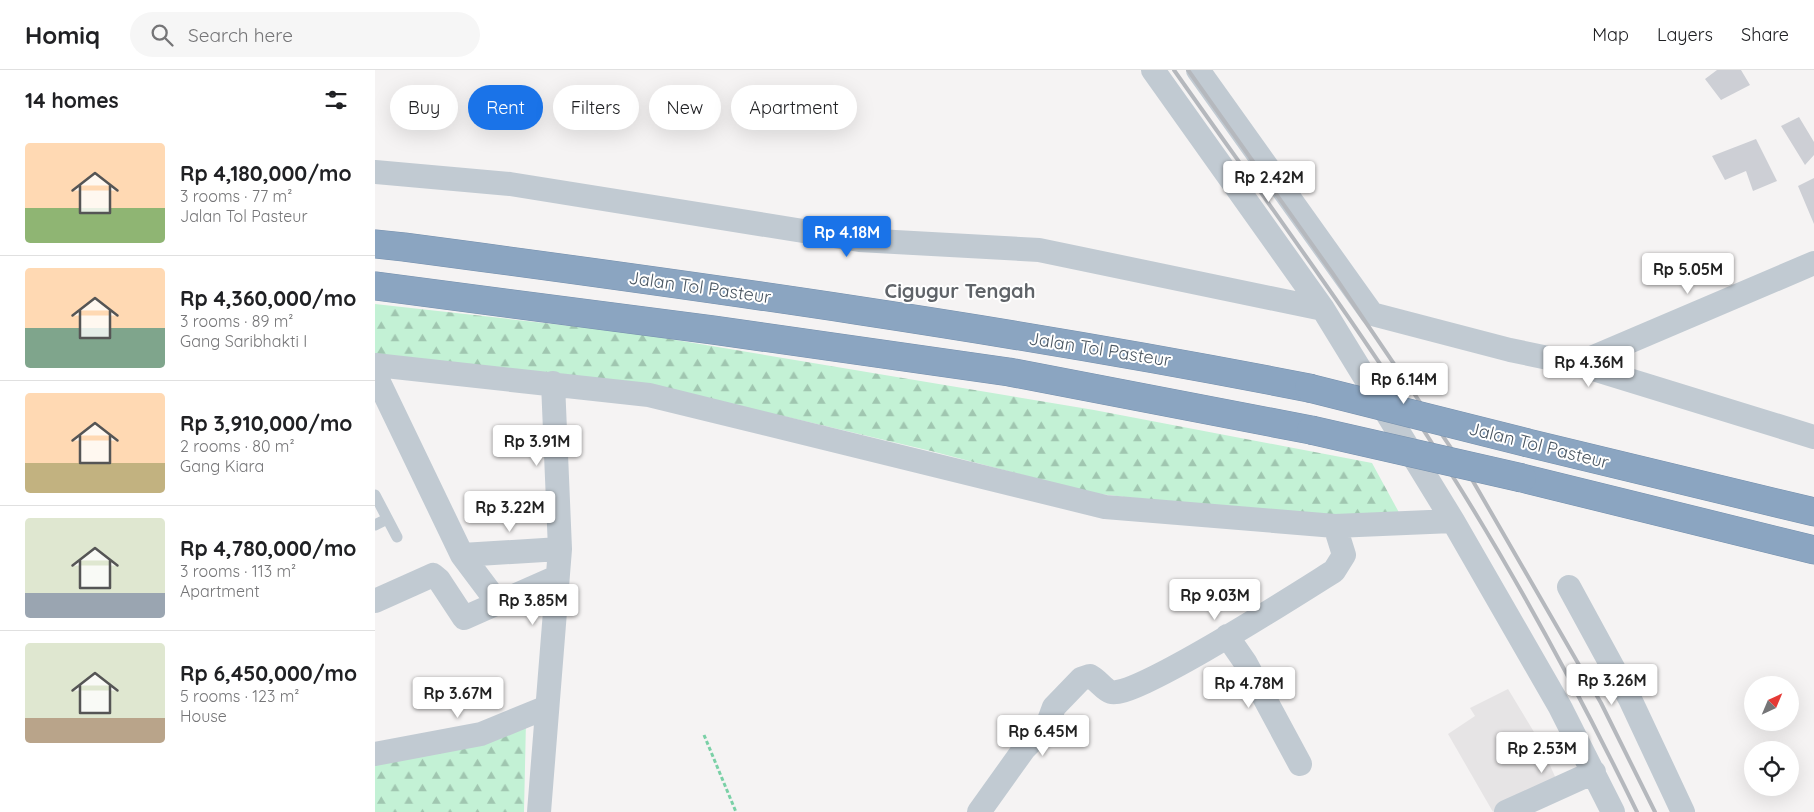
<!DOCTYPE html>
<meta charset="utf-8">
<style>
:root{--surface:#fff;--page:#f6f6f6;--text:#202124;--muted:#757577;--line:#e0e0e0;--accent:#1a73e8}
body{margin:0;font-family:Quicksand,sans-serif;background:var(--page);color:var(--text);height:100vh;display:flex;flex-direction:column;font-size:19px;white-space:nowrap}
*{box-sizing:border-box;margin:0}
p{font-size:16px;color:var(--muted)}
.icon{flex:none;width:28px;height:28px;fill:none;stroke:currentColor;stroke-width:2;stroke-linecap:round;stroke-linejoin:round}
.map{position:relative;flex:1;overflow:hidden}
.side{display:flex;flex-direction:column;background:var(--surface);width:375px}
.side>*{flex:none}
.top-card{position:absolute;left:15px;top:15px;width:475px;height:45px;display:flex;gap:10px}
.needle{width:32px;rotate:44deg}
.buttons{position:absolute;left:1369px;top:606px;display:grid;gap:10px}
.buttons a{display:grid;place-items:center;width:55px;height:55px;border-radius:50%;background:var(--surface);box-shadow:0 5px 20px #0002;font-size:25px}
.price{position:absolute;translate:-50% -42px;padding:0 11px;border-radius:5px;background:#fff;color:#222;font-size:16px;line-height:32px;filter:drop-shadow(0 1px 2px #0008)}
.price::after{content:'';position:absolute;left:50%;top:30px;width:15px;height:11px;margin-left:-8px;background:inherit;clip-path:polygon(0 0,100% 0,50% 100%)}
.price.on{background:var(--accent);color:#fff}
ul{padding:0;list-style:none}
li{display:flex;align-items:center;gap:15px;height:125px;padding:0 25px}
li+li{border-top:1px solid var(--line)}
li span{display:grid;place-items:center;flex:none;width:140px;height:100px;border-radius:5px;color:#555}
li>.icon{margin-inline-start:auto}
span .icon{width:60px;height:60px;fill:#fffc;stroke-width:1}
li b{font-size:21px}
h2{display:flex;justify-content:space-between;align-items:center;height:60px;padding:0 25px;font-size:21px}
.chip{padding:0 18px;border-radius:22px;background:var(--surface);box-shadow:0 5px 20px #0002;font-size:18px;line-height:45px}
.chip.on{background:var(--accent);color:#fff}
header{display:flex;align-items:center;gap:30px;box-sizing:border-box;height:70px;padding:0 25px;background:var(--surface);border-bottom:1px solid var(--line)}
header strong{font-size:24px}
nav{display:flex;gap:28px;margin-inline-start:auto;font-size:18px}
.search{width:350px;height:45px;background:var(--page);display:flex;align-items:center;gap:12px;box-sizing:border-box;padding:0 18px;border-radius:28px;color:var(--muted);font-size:19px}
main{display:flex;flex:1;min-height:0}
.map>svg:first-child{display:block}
.education{fill:#e6e4e5}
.forest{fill:url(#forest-firs)}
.building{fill:#cdcfd5}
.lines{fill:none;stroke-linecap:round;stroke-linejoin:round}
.highway-casing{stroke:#7690ad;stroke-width:29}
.path{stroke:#7ad0a6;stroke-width:3;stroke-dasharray:4 2.5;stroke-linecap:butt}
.lane{stroke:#c1cad2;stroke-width:11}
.street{stroke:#c1cad2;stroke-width:24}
.highway{stroke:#8ba5c1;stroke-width:28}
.rail{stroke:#b5b8bd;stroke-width:4}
.highway-bridge-casing{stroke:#7690ad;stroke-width:29;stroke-linecap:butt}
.highway-bridge{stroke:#8ba5c1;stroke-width:28}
.labels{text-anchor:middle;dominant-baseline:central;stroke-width:4;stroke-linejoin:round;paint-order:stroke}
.street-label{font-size:18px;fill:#4a5661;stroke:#fff}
.quarter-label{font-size:20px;font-weight:bold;fill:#5f6368;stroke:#fff}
</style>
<header>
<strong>Homiq</strong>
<div class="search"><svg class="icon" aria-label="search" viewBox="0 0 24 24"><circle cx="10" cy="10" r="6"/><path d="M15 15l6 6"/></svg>Search here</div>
<nav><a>Map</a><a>Layers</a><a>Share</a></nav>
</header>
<main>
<section class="side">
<h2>14 homes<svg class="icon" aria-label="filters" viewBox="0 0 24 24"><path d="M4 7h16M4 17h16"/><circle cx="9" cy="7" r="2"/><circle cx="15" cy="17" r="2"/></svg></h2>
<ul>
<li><span style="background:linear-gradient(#ffd9b3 65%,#8fb573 0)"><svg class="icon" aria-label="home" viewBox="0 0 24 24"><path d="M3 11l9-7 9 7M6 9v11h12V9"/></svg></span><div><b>Rp 4,180,000/mo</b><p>3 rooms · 77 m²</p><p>Jalan Tol Pasteur</p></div></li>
<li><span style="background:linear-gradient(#ffd9b3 60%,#7fa58c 0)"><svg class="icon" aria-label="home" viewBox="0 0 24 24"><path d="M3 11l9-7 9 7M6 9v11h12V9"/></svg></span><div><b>Rp 4,360,000/mo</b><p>3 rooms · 89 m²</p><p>Gang Saribhakti I</p></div></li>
<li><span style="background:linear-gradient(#ffd9b3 70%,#c2b280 0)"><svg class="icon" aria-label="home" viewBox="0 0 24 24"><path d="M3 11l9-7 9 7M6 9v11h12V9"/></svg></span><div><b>Rp 3,910,000/mo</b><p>2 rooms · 80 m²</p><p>Gang Kiara</p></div></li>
<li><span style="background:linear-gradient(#dfe7d0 75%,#9aa5b1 0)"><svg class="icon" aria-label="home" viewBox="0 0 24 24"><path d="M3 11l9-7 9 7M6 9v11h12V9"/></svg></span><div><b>Rp 4,780,000/mo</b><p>3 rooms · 113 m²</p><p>Apartment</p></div></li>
<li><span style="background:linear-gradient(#dfe7d0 75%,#b9a48a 0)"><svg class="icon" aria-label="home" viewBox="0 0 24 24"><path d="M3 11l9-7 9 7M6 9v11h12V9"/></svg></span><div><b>Rp 6,450,000/mo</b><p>5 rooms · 123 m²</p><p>House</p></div></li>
</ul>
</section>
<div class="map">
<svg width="1439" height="742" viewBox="0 0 1439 742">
<defs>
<pattern id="forest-firs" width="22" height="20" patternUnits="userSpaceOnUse" patternTransform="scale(1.25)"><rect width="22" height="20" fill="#c3f1d5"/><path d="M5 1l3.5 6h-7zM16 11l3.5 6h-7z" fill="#a0c6b0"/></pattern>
</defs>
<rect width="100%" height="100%" fill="#f5f3f3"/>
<path class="education" d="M1133,619L1162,667L1183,713L1118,742L1073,664L1100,646L1095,638Z"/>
<path class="forest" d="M0,234L259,263L719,340L997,393L1027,448L941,449L716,423L556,381L408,346L0,284Z
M151,651L149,742H0V690Z"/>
<path class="building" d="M1342,0H1366L1375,15L1346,30L1330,9Z
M1424,47L1439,72V85L1430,95L1406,56Z
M1381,69L1402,111L1378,121L1371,101L1350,110L1337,86Z
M1439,108V154L1423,116Z"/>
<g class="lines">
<defs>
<path id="highway" d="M0,174L29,177C332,217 634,259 934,318
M0,216L338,260L634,302L936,360
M1153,373L1439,442
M1147,408L1439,480"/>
</defs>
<use href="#highway" class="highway-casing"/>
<path class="path" d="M329,665L361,742"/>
<path class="lane" d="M0,425L22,467
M0,455L12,449"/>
<path class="street" d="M778,0L948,239L1078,451L1185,637L1238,742
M823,0L997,244L1135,280L1202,294L1439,367
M0,102L135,114L484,170L664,180L948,239
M1202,294L1439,193
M0,295L274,325L730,437L960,456L1078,451
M0,304L87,485L123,533
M87,485L185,479
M1194,517L1255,629L1308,742
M0,531L58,505L64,510L89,548L182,507
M852,566L870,592L925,694
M0,684L106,664L172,637
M164,742L185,479L178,313
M604,742L649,679L672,656L679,637L706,609L715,606C723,610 729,620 736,622C758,630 930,519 959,501L969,485L960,456
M1131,742L1219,702"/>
<use href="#highway" class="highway"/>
<path class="rail" d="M799,0C894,135 993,269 1080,410C1147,517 1207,629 1262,742
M813,0L958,204L1095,406L1226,633L1280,742"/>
<defs>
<path id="highway-bridge" d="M934,318L1153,373
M936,360L1147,408"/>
</defs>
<use href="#highway-bridge" class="highway-bridge-casing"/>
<use href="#highway-bridge" class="highway-bridge"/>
</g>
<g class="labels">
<g class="street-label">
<text transform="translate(325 217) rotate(8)">Jalan Tol Pasteur</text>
<text transform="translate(725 279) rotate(9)">Jalan Tol Pasteur</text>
<text transform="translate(1164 375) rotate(14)">Jalan Tol Pasteur</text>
</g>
<g class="quarter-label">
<text x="585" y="220">Cigugur Tengah</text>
</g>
</g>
</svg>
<div class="buttons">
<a><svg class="needle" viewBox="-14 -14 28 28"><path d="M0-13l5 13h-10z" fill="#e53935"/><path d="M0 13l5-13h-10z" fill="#757577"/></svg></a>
<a><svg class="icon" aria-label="locate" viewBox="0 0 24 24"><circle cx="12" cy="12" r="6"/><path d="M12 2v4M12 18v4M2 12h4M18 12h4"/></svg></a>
</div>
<b class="price" style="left:894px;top:133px">Rp 2.42M</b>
<b class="price on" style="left:472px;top:188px">Rp 4.18M</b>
<b class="price" style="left:1313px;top:225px">Rp 5.05M</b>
<b class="price" style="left:1214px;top:318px">Rp 4.36M</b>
<b class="price" style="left:1029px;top:335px">Rp 6.14M</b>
<b class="price" style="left:162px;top:397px">Rp 3.91M</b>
<b class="price" style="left:135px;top:463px">Rp 3.22M</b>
<b class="price" style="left:840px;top:551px">Rp 9.03M</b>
<b class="price" style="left:158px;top:556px">Rp 3.85M</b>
<b class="price" style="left:1237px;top:636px">Rp 3.26M</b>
<b class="price" style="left:874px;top:639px">Rp 4.78M</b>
<b class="price" style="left:83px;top:649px">Rp 3.67M</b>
<b class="price" style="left:668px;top:687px">Rp 6.45M</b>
<b class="price" style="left:1167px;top:704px">Rp 2.53M</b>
<div class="top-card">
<a class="chip">Buy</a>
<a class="chip on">Rent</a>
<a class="chip">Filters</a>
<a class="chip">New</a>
<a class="chip">Apartment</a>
</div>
</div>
</main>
